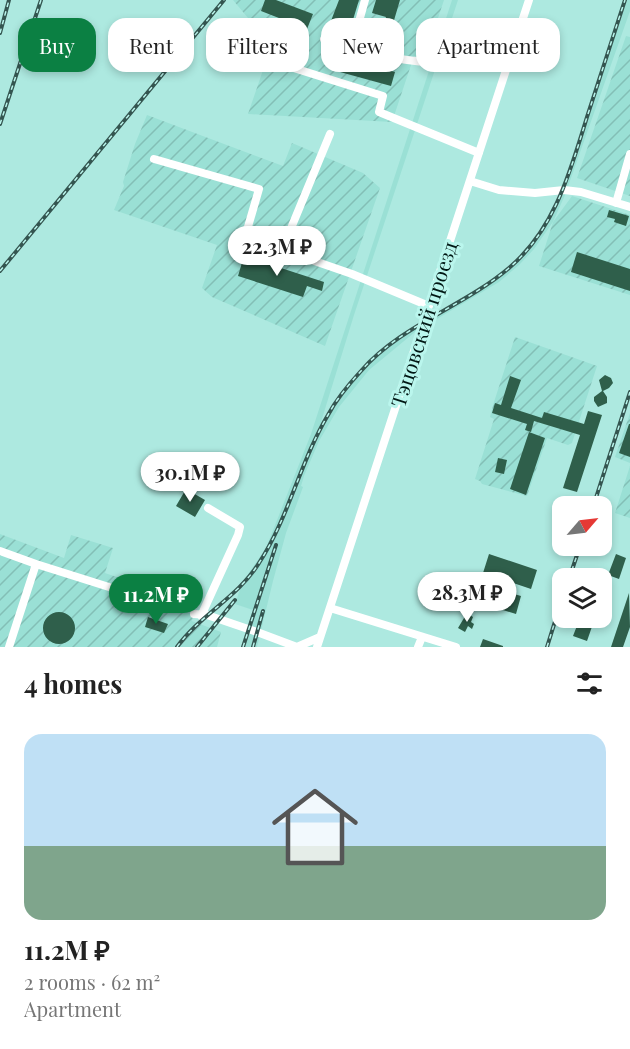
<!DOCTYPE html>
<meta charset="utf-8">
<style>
:root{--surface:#fff;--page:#f6f6f6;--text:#222;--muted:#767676;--line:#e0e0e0;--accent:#0b8043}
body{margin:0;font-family:"Playfair Display",serif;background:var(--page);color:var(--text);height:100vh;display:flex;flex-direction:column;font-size:22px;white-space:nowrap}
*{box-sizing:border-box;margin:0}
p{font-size:20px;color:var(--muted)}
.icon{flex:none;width:33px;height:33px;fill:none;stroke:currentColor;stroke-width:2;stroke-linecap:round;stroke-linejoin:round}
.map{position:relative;height:647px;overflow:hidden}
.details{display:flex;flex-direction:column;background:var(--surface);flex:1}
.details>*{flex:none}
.top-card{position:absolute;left:18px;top:18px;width:594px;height:54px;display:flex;gap:12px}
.needle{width:39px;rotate:62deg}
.tools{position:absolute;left:552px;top:496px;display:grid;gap:12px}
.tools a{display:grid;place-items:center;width:60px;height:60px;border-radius:12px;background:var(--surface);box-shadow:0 3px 9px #0003;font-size:30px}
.price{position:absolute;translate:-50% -51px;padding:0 14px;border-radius:21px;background:#fff;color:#222;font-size:20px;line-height:39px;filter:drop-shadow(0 2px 3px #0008)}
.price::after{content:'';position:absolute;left:50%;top:36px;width:18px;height:14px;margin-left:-9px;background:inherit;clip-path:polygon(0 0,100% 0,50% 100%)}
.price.active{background:var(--accent);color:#fff}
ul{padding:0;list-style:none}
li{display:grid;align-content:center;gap:12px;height:318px;padding:0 24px}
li+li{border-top:2px solid var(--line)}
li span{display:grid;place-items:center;height:186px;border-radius:18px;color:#555}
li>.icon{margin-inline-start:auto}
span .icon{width:108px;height:108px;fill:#fffc;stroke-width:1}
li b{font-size:26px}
h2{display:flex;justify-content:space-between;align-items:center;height:72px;padding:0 24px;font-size:26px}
.pill{padding:0 21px;border-radius:18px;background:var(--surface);box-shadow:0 3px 9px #0003;font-size:21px;line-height:54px}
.pill.active{background:var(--accent);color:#fff}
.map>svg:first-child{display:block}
.built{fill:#9ae0d5}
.industrial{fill:url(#industrial-furrows)}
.building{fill:#2f5f4b}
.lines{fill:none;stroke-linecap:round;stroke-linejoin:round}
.minor{stroke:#fff;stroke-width:8}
.rail-casing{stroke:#345550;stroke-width:4}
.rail{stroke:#baf6ed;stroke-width:1.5;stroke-dasharray:4.5;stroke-linecap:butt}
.labels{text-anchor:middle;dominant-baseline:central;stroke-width:6;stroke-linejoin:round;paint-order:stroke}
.street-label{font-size:20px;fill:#011714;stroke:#baf6ed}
</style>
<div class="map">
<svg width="630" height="647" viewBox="0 0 630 647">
<defs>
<pattern id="industrial-furrows" width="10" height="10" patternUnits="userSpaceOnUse" patternTransform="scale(1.5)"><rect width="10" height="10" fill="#9ae0d5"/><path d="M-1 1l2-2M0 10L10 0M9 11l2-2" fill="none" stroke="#83bfb6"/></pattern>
</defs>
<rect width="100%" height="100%" fill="#ade9e0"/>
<path class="built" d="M452,0H458L354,315L321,422L341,394L369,359L398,337L465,297L510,268L534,241L560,194L623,0H630V11L565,195L553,222L534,249L519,265L499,282L415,332L369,370L339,407L319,441L304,476L301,486L303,487L286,533L273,581L257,647H241L253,610L235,604L242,583L266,548L311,434Z"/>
<path class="industrial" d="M233,0H444L425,57L414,56L392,122L248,114L277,29L248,18Z
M626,36L630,37V196L577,178Z
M147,115L283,166L292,143L363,173L380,188L325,346L212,297L202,288L217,245L114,210L124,186L123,182L135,144Z
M572,196L630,215V295L539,266L553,222Z
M515,337L597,366L572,443L568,445L547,438L527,496L482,484L480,481L475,479L494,419L490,417L494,402Z
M630,413V463L615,457Z
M630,466V518L615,513Z
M0,534L64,558L71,535L113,548L105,573L196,604L192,621L221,632L217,647H0Z"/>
<path class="building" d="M265,0H276L313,14L307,29L261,11Z
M339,0H359L352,23L354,29L352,35L329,26Z
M376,0H400L387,44L379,41L386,17L372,13Z
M344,58L395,72L391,86L340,72Z
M609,210L629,216L626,226L614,222L615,219L607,217Z
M577,252L630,269V291L571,272Z
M244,256L324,282L322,291L307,286L303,297L238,276Z
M605,375L611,378L613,383L609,388L603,391L607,397V403L598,407L594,401V397L602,391L599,380Z
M510,376L521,380L511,408L542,418L544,412L584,424L588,411L602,415L577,492L563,488L580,435L534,421L531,432L525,430L527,424L492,413L495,403L501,405Z
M629,424H630V457L619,453Z
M529,432L545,438L526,495L510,489Z
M498,458L507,460L504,474L495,472Z
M186,489L205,500L195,517L176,506Z
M489,554L537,570L531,589L483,573Z
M616,554L626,558L619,579L608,575Z
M473,582L521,596L516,614L468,599Z
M629,593L630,627L623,647H611Z
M43 628a16 16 0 1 1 32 0a16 16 0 1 1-32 0Z
M467,613L473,617L471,622L474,624L472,629L468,626L465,632L458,628Z
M148,617L168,624L164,633L145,627Z
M580,618H595L587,641L573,636Z
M483,639L503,646V647H480Z"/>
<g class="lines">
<path class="minor" d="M358,25L365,0
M324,39C343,46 362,52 382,56C423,64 466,65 507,67
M284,65L383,96L379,112L479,153
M154,159L259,189L245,237L352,274L429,306
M470,181L499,190L535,193L564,190L581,192L630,207
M616,203L630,154
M282,250L330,134
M0,551L36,564
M330,608L456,647
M194,614L207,615L257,632L297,647
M201,616L238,535L240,527L208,508
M9,647L36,564L128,593
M297,647L320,637
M317,647L529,0
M418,647L422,637"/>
<defs>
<path id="rail" d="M0,33L9,0
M0,124L41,0
M0,271L224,0
M593,507L630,392
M569,579L580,546
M177,647C200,615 238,597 259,563C289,517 300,462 328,415C336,400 349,384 361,371C401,325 463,307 509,268C555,229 570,172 587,117C600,78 612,39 625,0
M197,647L235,600
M243,647L276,545
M253,647L263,611
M547,647L562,599"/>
</defs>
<use href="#rail" class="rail-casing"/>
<use href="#rail" class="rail"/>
</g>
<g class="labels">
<g class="street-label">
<text transform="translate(423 324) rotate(-72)">Тэцовский проезд</text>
</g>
</g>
</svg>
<div class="tools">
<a><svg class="needle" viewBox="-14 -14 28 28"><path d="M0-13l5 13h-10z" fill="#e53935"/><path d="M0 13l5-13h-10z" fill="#767676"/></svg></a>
<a><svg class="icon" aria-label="layers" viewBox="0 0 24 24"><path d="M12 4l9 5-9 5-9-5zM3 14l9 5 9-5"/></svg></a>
</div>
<b class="price" style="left:277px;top:277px">22.3M ₽</b>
<b class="price" style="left:190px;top:503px">30.1M ₽</b>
<b class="price" style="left:467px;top:623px">28.3M ₽</b>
<b class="price active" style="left:156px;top:625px">11.2M ₽</b>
<div class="top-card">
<a class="pill active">Buy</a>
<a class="pill">Rent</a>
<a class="pill">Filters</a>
<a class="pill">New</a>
<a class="pill">Apartment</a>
</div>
</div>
<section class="details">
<h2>4 homes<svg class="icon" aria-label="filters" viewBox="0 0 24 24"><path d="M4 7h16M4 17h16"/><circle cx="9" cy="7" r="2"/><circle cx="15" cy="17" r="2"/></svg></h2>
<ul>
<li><span style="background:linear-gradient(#bfe0f5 60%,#7fa58c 0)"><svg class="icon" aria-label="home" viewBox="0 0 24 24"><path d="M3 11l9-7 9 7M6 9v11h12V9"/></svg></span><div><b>11.2M ₽</b><p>2 rooms · 62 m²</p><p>Apartment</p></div></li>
</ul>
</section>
